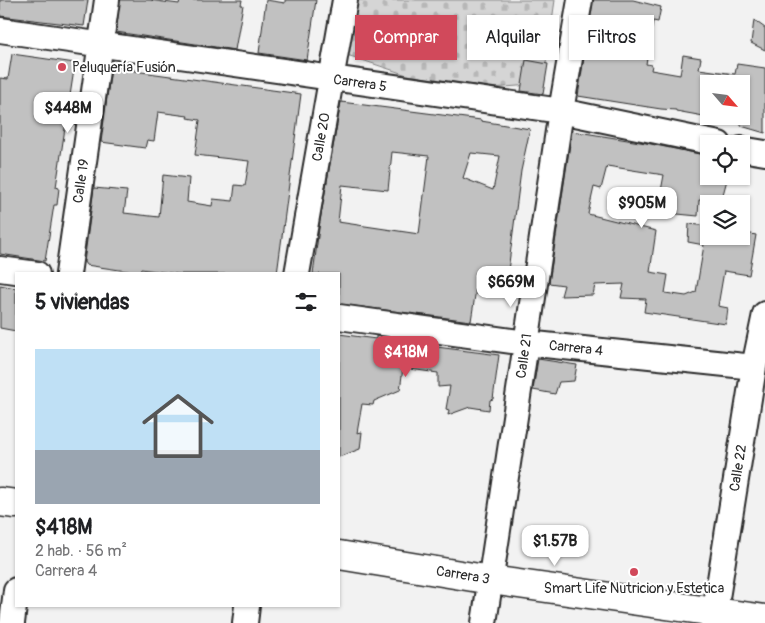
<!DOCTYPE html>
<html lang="es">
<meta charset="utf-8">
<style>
:root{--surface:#fff;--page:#f2f2f2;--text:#202124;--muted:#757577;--line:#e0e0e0;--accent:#d1495b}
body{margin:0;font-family:Pangolin,sans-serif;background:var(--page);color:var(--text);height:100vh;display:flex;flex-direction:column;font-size:19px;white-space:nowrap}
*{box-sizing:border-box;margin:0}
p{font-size:16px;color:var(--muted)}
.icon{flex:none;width:28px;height:28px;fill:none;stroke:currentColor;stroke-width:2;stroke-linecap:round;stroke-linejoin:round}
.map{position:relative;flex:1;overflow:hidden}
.panel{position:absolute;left:15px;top:272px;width:325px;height:335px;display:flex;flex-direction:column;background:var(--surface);border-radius:0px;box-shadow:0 1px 4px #0004}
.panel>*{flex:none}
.top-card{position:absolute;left:355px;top:15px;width:335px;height:45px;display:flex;gap:10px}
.needle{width:32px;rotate:118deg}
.tools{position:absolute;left:700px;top:75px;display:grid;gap:10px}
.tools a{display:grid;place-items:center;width:50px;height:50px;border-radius:0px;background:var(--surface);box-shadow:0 1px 4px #0004;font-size:25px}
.price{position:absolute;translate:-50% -42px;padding:0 11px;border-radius:10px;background:#fff;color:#222;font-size:16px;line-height:32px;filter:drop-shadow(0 1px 2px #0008)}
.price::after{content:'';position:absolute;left:50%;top:30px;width:15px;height:11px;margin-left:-8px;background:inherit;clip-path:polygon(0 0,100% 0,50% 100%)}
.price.current{background:var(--accent);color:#fff}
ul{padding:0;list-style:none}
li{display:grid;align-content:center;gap:10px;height:265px;padding:0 20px}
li+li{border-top:1px solid var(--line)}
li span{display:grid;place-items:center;height:155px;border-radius:0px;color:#555}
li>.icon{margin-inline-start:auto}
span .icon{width:90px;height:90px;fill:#fffc;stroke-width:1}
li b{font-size:21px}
h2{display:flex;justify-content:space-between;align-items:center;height:60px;padding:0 20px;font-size:21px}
.tag{padding:0 18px;border-radius:0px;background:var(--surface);box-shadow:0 1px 4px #0004;font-size:18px;line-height:45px}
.tag.current{background:var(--accent);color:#fff}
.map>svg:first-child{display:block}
.cemetery{fill:url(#cemetery-stones);stroke:#808080}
.building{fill:#c1c1c1;stroke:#2b2b2b;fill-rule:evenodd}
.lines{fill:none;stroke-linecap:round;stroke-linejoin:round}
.minor-casing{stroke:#2b2b2b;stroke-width:28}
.major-casing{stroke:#2b2b2b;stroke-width:31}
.minor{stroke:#fff;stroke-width:24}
.major{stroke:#fff;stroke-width:28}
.poi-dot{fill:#d1495b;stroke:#fff;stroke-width:2}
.labels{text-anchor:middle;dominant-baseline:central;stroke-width:4;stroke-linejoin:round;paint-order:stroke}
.poi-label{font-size:14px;fill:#2b2b2b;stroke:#fff;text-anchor:start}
.street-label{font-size:14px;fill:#2b2b2b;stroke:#fff}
</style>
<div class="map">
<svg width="765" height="623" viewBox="0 0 765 623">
<defs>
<pattern id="cemetery-stones" width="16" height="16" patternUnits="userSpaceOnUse" patternTransform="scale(1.25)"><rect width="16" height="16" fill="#d5d5d5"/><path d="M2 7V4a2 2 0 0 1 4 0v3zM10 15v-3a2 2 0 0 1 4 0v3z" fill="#b7b7b7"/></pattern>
</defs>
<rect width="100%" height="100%" fill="#f2f2f2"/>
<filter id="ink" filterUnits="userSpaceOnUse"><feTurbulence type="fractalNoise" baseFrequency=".02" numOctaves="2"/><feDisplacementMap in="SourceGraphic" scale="10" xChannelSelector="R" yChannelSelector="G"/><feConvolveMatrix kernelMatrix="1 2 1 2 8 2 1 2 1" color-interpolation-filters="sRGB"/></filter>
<g filter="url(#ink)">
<path class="cemetery" d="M351,0H555L543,84L492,88L407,75L341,53Z"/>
<path class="building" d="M0,0H88L84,26L0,16Z
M120,0H149L179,4L180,0H242L241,5H243L235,50L116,32Z
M266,0L285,3V0H316L307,60L259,53Z
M593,0H633L661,7L658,22L653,21L646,64L652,65L651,70L680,75L683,55L701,58L699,69L735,74L737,64L765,68V133L741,126V84H709V117L676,111V110L661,109L578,96Z
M754,20L765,28V50L751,43Z
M12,54L75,63L56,187L59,188L57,205H54L45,261L0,254V78L8,79Z
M526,60L548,64L543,94L521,91Z
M116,66L134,69V71L301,94L277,274H178L141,269L140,273L86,265L84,262L94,188L127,191L124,213L159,217L163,175L189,178L187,202L212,206L213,199L233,201L235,185L245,186L249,161L195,155L200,120L187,118L188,116L158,112L154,141L147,140L145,148L101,142L111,68L116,69Z
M341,102L481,120V121L530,129L521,171L505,294L476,289L471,321L339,304V274H313L320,221ZM392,152L429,156L419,234L338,222L342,185L388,190ZM471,153L500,156L493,190L463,178Z
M572,131L646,143L709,156V176H728L721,202L699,200L698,216L657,212L664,175L607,166L601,189L594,187L588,214L656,231L650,272L668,275L665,293L686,296L696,292L704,245L688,242L689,224L709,226V236H741V232L756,235L749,275L724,271L718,306L728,308L726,324L644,312L646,299L621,298L624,284L595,285L593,295L561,296L564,285L549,283Z
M0,285L16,288V331L0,328Z
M339,334L376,339V336L390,338V341L499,355L493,399L490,400L489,410L470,407L448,415L449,410L446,409L450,386L438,387V373L403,368L400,390L374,401L373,405L362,404L357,433L362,432L360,449L339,457Z
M538,359L577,365L574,381L559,382L555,394L533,390Z"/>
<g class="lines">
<defs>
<path id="minor" d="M0,30L561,111L719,144
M741,149L765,153
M0,269L37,274
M68,274L107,0
M297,274L345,0
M339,317L526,343L754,367
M12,623L16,590
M245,623L247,606
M484,623L561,111L580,0
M713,623L754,367L765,314"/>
<path id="major" d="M0,502L16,504
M339,555L491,580L765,619"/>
</defs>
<use href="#minor" class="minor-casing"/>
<use href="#major" class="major-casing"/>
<use href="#minor" class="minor"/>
<use href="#major" class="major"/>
</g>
</g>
<g class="poi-dot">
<circle cx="62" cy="67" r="5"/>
<circle cx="634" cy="572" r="5"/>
</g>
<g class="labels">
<g class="poi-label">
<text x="72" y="67">Peluquería Fusión</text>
<text x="634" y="588" text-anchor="middle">Smart Life Nutricion y Estetica</text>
</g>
<g class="street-label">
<text transform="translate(360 83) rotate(8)">Carrera 5</text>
<text transform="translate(321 137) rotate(-80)">Calle 20</text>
<text transform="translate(81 181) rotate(-82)">Calle 19</text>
<text transform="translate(576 348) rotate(6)">Carrera 4</text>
<text transform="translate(524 356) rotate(-82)">Calle 21</text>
<text transform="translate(738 468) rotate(-81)">Calle 22</text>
<text transform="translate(463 575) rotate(9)">Carrera 3</text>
</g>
</g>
</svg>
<div class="tools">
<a><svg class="needle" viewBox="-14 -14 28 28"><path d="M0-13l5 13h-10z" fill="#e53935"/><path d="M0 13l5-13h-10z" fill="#757577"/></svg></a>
<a><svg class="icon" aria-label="locate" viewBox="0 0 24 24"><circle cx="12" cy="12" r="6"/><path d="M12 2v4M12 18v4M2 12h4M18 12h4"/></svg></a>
<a><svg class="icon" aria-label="layers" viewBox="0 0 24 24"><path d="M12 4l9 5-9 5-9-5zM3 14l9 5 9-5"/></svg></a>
</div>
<b class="price" style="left:68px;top:134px">$448M</b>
<b class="price" style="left:642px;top:229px">$905M</b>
<b class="price" style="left:511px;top:308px">$669M</b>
<b class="price current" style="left:406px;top:378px">$418M</b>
<b class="price" style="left:555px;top:567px">$1.57B</b>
<div class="top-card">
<a class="tag current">Comprar</a>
<a class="tag">Alquilar</a>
<a class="tag">Filtros</a>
</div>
<section class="panel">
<h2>5 viviendas<svg class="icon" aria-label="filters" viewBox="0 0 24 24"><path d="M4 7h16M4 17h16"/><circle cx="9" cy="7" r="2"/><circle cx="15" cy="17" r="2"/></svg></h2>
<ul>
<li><span style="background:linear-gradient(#bfe0f5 65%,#9aa5b1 0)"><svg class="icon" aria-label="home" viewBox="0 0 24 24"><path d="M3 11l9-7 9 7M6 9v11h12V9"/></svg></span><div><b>$418M</b><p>2 hab. · 56 m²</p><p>Carrera 4</p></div></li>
</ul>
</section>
</div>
